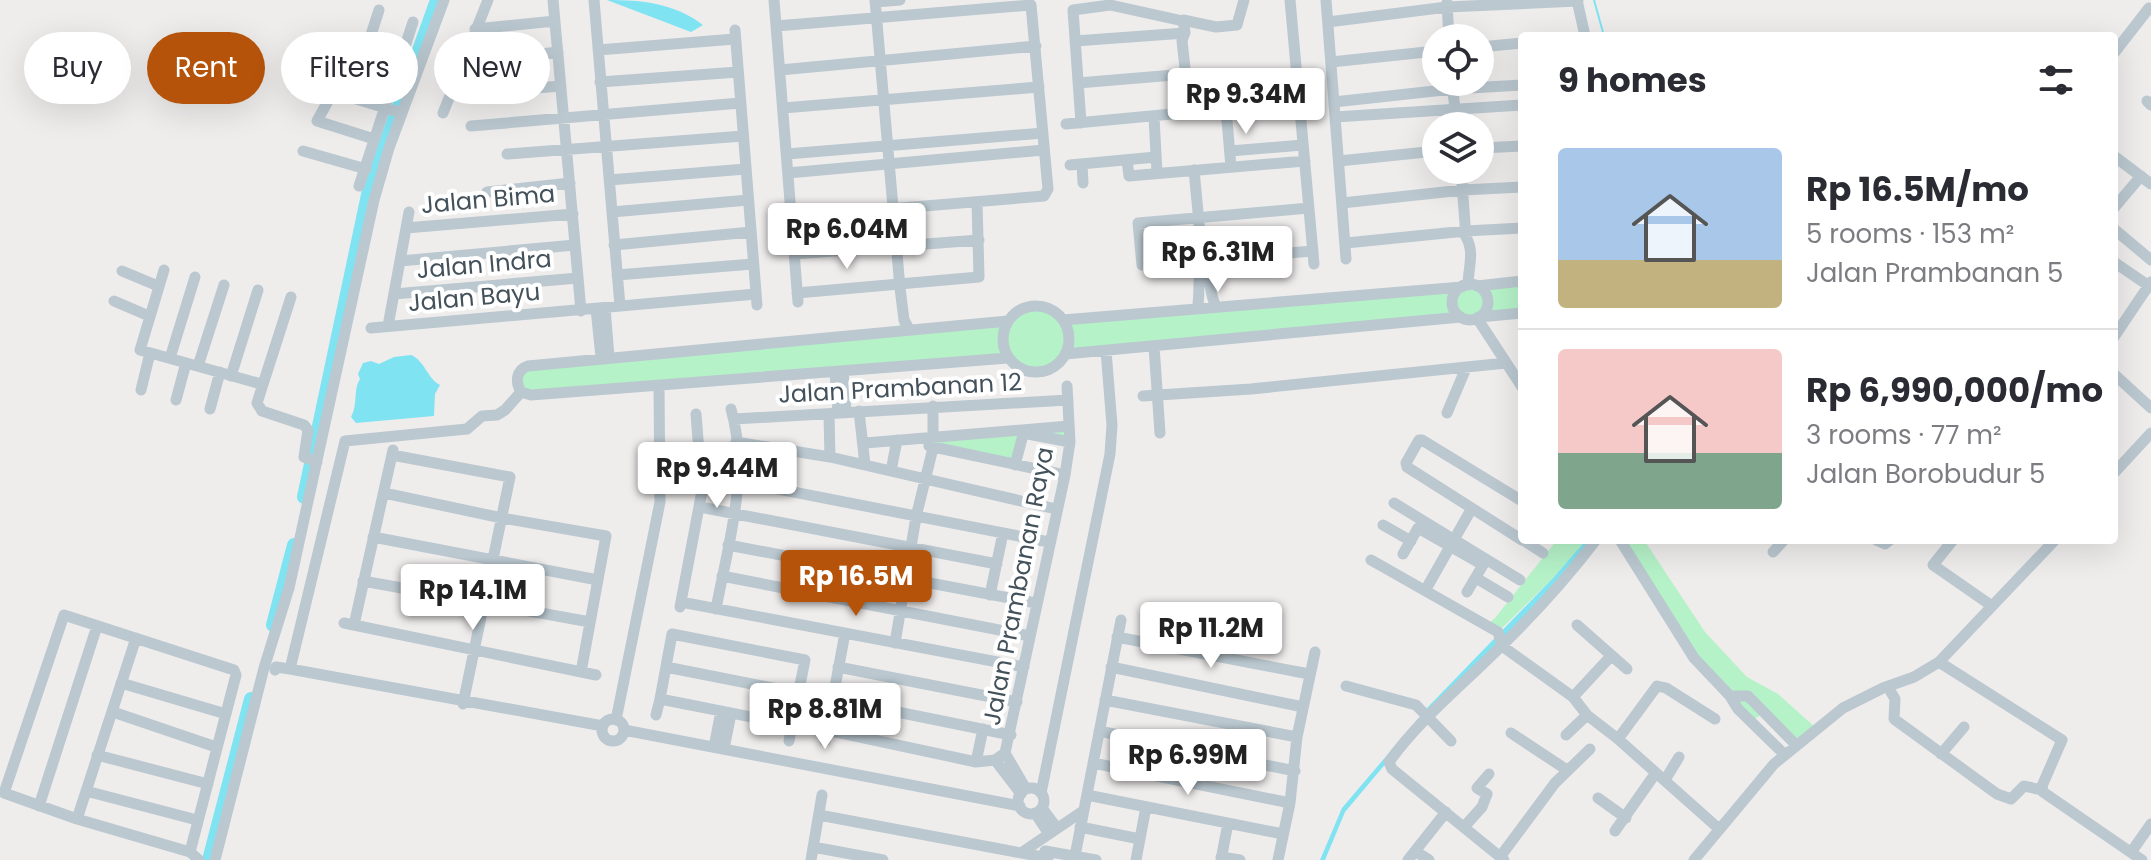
<!DOCTYPE html>
<meta charset="utf-8">
<style>
:root{--surface:#fff;--page:#f7f7f7;--text:#2b2b33;--muted:#7c7c81;--line:#e1e1e2;--accent:#b45309}
body{margin:0;font-family:Poppins,sans-serif;background:var(--page);color:var(--text);height:100vh;display:flex;flex-direction:column;font-size:30px;white-space:nowrap}
*{box-sizing:border-box;margin:0}
p{font-size:26px;color:var(--muted)}
.icon{flex:none;width:44px;height:44px;fill:none;stroke:currentColor;stroke-width:2;stroke-linecap:round;stroke-linejoin:round}
.map{position:relative;flex:1;overflow:hidden}
.sheet{position:absolute;left:1518px;top:32px;width:600px;height:512px;display:flex;flex-direction:column;background:var(--surface);border-radius:8px;box-shadow:0 8px 32px #0002}
.sheet>*{flex:none}
.banner{position:absolute;left:24px;top:32px;width:760px;height:72px;display:flex;gap:16px}
.controls{position:absolute;left:1422px;top:24px;display:grid;gap:16px}
.controls a{display:grid;place-items:center;width:72px;height:72px;border-radius:50%;background:var(--surface);box-shadow:0 8px 32px #0002;font-size:40px}
.price{position:absolute;translate:-50% -68px;padding:0 18px;border-radius:8px;background:#fff;color:#222;font-size:26px;line-height:52px;filter:drop-shadow(0 2px 4px #0008)}
.price::after{content:'';position:absolute;left:50%;top:48px;width:24px;height:18px;margin-left:-12px;background:inherit;clip-path:polygon(0 0,100% 0,50% 100%)}
.price.current{background:var(--accent);color:#fff}
ul{padding:0;list-style:none}
li{display:flex;align-items:center;gap:24px;height:200px;padding:0 40px}
li+li{border-top:2px solid var(--line)}
li span{display:grid;place-items:center;flex:none;width:224px;height:160px;border-radius:8px;color:#555}
li>.icon{margin-inline-start:auto}
span .icon{width:96px;height:96px;fill:#fffc;stroke-width:1}
li b{font-size:34px}
h2{display:flex;justify-content:space-between;align-items:center;height:96px;padding:0 40px;font-size:34px}
.chip{padding:0 28px;border-radius:36px;background:var(--surface);box-shadow:0 8px 32px #0002;font-size:28px;line-height:72px}
.chip.current{background:var(--accent);color:#fff}
.map>svg:first-child{display:block}
.green{fill:#b5f2c8}
.water{fill:#7fe3f2}
.lines{fill:none;stroke-linecap:round;stroke-linejoin:round}
.stream{stroke:#7fe3f2;stroke-width:2}
.river{stroke:#7fe3f2;stroke-width:14}
.minor{stroke:#bbc8d0;stroke-width:11}
.labels{text-anchor:middle;dominant-baseline:central;stroke-width:8;stroke-linejoin:round;paint-order:stroke}
.street-label{font-size:24px;fill:#43515b;stroke:#fff}
</style>
<div class="map">
<svg width="2151" height="860" viewBox="0 0 2151 860">
<rect width="100%" height="100%" fill="#efecec"/>
<path class="green" d="M1522,281V313L1066,354C1050,376 1026,377 1008,358L524,394L522,369L897,330L901,321L909,329L1007,321L1022,308L1035,306L1054,311L1063,320Z
M1069,426L1070,442L1024,433L1015,465L933,448L911,440Z
M1557,540H1586L1553,578L1498,632L1487,625L1495,618Z
M1620,540H1644L1705,632L1747,677L1778,694L1816,728L1800,743L1764,713L1750,722L1694,658Z"/>
<path class="water" d="M607,0C642,0 674,3 703,25L691,32Z
M411,355C424,360 428,379 440,385L435,394L434,416L356,423L351,417C358,405 353,389 360,379L358,374L363,363L371,361L379,364L394,357Z
M1586,540H1596L1382,768L1345,812L1325,860H1320L1342,808L1428,707L1553,578Z"/>
<g class="lines">
<path class="stream" d="M1594,0L1604,36"/>
<path class="river" d="M304,497L369,190L437,0
M273,625L294,545
M209,860L251,699"/>
<path class="minor" d="M553,0L581,311
M594,0L620,306
M774,0L798,302
M875,0L900,288L904,320L909,329
M1290,0L1314,264
M1326,0L1346,259
M1577,0L1585,36
M875,2L900,0
M1447,3L1449,38
M1183,20L1216,27L1237,25L1244,0
M1328,22L1447,7L1578,1
M776,26L1031,5L1048,189L1044,196L792,217
M475,29L555,21
M735,30L757,305
M1075,41L1185,33
M1480,47L1522,43
M598,50L735,39
M2114,53L2149,8
M1331,62L1436,51
M462,63L558,52
M780,70L1036,46
M600,82L738,72
M1078,83L1186,74
M1452,83L1457,126
M450,95L561,86
M351,97L379,10
M2147,101L2151,105
M1334,102L1453,89L1522,85
M783,108L1039,87
M1226,109L1231,167
M443,113L488,0
M1154,117L1157,173
M1335,117L1522,105
M1081,123L1073,10L1110,5L1183,21L1185,32L1182,41L1190,113
M1066,124L1299,102
M471,126L740,103
M374,139L317,121L333,92L402,113
M1480,148L1522,146
M303,151L366,169
M1230,151L1303,145
M507,154L743,136
M787,154L1043,133
M2114,156L2151,184
M1127,160L1129,176L1305,161
M1339,161L1436,151
M1082,164L1083,183
M1070,165L1156,157
M1194,170L1203,265C1211,276 1209,293 1216,307
M1461,170L1466,237C1475,252 1468,269 1468,285
M788,173L1044,150
M609,180L746,169
M359,186L413,22
M487,192L570,183
M1342,203L1463,190L1522,187
M1309,208L1138,223L1142,265L1313,251
M2114,208L2141,176
M612,212L748,200
M406,228L573,214
M2114,229L2151,260
M1346,243L1466,231L1522,228
M614,245L751,232
M794,254L979,240
M400,261L575,245
M2114,262L2149,286
M164,270L140,350L261,384
M122,271L158,286
M617,275L753,264
M1452 302a18 18 0 1 1 36 0a18 18 0 1 1-36 0Z
M1477,286L1522,281
M797,293L979,277L977,202
M394,294L578,278
M291,297L257,403L262,411L304,425L308,430L304,457L317,462
M114,301L149,316
M1003 339a33 33 0 1 1 66 0a33 33 0 1 1-66 0Z
M605,308L609,357
M596,309L601,357
M1197,309C1201,295 1196,277 1203,265
M1479,317L1522,313
M1477,318L1522,387
M1063,320L1462,287
M388,326L409,212
M371,328L756,294
M2114,337L2151,282
M1154,346L1160,433
M1065,354L1461,317
M170,358L195,277
M198,366L224,285
M843,371L846,411
M835,372L838,413
M2114,374L2151,408
M231,376L258,290
M141,390L150,353
M521,392C515,382 516,370 528,366L1008,321
M521,392L531,395L1008,358
M1143,396L1251,389L1506,363
M176,400L186,363
M210,409L220,372
M859,411L865,465
M1447,413L1466,368
M829,415L830,457
M734,419L1068,400
M1028,434L1070,442
M736,442L830,457L1056,509
M865,443L1069,426
M929,446L1065,475
M392,455L510,477L463,704
M1015,465L1024,431
M891,471L897,440
M2114,473L2151,433
M737,481L1049,542
M384,493L502,518L606,536L581,672
M1522,501L1422,440H1419L1406,463L1407,467L1522,540
M1394,503L1520,580
M700,507L997,564
M1383,525L1411,541
M373,537L598,580
M1523,540L1543,553
M1620,540L1694,658L1730,696L1738,709L1785,755
M1876,540L1885,544L1890,540
M1953,540L1933,565L1992,606
M728,545L1036,603
M1773,552L1784,540
M1403,554L1418,528L1483,565L1467,592
M1371,560L1498,632L1502,646L1573,697L1587,715L1618,739L1718,828
M722,576L1030,636
M1476,578L1508,597
M363,581L590,622
M1426,589L1472,508
M990,595L1003,533
M681,602L1024,667
M680,607L702,491L696,414
M716,609C728,545 750,474 731,409
M344,623L596,675
M354,625L393,450
M1577,625L1627,669
M672,634L805,660L792,725L660,699Z
M1117,637L1309,674
M895,643L916,517L933,448V406
M1939,662L2062,740L2042,786L2043,792L2142,860
M666,667L798,693
M838,667L1017,702
M1111,667L1303,707
M290,669L345,441L467,429L482,416L497,415L505,410L521,392
M275,670L276,667L290,669L603,726
M121,683L226,714
M1346,686L1416,705L1451,741
M1888,687L1895,699L1894,719L1997,794L2011,799L2024,786L2042,790
M1730,696H1748L1796,745
M1573,697L1611,656
M833,699L1011,735
M1105,700L1297,737
M113,712L216,747
M656,715L660,699
M602 730a11 11 0 1 1 22 0a11 11 0 1 1-22 0Z
M616,720L660,502L659,385
M624,730L1020,806
M827,730L976,762L995,760L1005,753L1065,475L1070,442L1067,386
M1099,731L1295,771
M1511,733L1567,770
M1566,735L1587,715
M1618,739L1657,686L1666,688L1715,719
M789,741L792,725
M825,741L845,633
M714,747L721,711
M724,749L731,714
M1005,753L1026,789
M1941,754L1964,727
M97,755L208,784
M995,760L1021,794
M976,762L983,729
M1093,763L1290,803
M1665,780L1679,757
M1018 801a13 13 0 1 1 26 0a13 13 0 1 1-26 0Z
M86,791L197,820
M1041,793L1110,454L1112,425L1106,351
M1087,795L1283,834
M1598,798L1626,818
M39,806L97,626
M1042,808L1057,828
M1035,813L1049,834
M819,815L1048,858
M77,819L136,638
M1080,827L1140,839
M1464,827L1482,807L1487,794L1477,788L1489,774
M1615,831L1655,774
M813,847L883,860
M1045,851L1096,860
M1415,851L1429,860
M2132,851L2151,824
M190,852L236,675L234,670L64,615L4,793L77,819L190,852L199,860
M1021,853L1083,811
M1075,856L1121,620
M1221,857L1240,860
M1500,857L1555,783L1590,749
M215,860L264,668L289,588L374,200L389,148L444,0
M811,860L822,795
M1136,860L1146,807
M1221,860L1228,823
M1278,860L1290,803L1297,737L1315,652
M1408,860L1446,812
M1504,860L1392,769L1389,762C1416,724 1454,692 1488,659C1526,623 1564,582 1596,540
M1694,860L1774,764L1843,708L1883,688L1914,677L1939,662L2055,540"/>
</g>
<g class="labels">
<g class="street-label">
<text transform="translate(488 199) rotate(-5)">Jalan Bima</text>
<text transform="translate(484 264) rotate(-5)">Jalan Indra</text>
<text transform="translate(474 297) rotate(-5)">Jalan Bayu</text>
<text transform="translate(900 388) rotate(-3)">Jalan Prambanan 12</text>
<text transform="translate(1018 586) rotate(-79)">Jalan Prambanan Raya</text>
</g>
</g>
</svg>
<div class="controls">
<a><svg class="icon" aria-label="locate" viewBox="0 0 24 24"><circle cx="12" cy="12" r="6"/><path d="M12 2v4M12 18v4M2 12h4M18 12h4"/></svg></a>
<a><svg class="icon" aria-label="layers" viewBox="0 0 24 24"><path d="M12 4l9 5-9 5-9-5zM3 14l9 5 9-5"/></svg></a>
</div>
<b class="price" style="left:1246px;top:136px">Rp 9.34M</b>
<b class="price" style="left:847px;top:271px">Rp 6.04M</b>
<b class="price" style="left:1218px;top:294px">Rp 6.31M</b>
<b class="price" style="left:717px;top:510px">Rp 9.44M</b>
<b class="price current" style="left:856px;top:618px">Rp 16.5M</b>
<b class="price" style="left:473px;top:632px">Rp 14.1M</b>
<b class="price" style="left:1211px;top:670px">Rp 11.2M</b>
<b class="price" style="left:825px;top:751px">Rp 8.81M</b>
<b class="price" style="left:1188px;top:797px">Rp 6.99M</b>
<div class="banner">
<a class="chip">Buy</a>
<a class="chip current">Rent</a>
<a class="chip">Filters</a>
<a class="chip">New</a>
</div>
<section class="sheet">
<h2>9 homes<svg class="icon" aria-label="filters" viewBox="0 0 24 24"><path d="M4 7h16M4 17h16"/><circle cx="9" cy="7" r="2"/><circle cx="15" cy="17" r="2"/></svg></h2>
<ul>
<li><span style="background:linear-gradient(#a9c7e8 70%,#c2b280 0)"><svg class="icon" aria-label="home" viewBox="0 0 24 24"><path d="M3 11l9-7 9 7M6 9v11h12V9"/></svg></span><div><b>Rp 16.5M/mo</b><p>5 rooms · 153 m²</p><p>Jalan Prambanan 5</p></div></li>
<li><span style="background:linear-gradient(#f6c9c9 65%,#7fa58c 0)"><svg class="icon" aria-label="home" viewBox="0 0 24 24"><path d="M3 11l9-7 9 7M6 9v11h12V9"/></svg></span><div><b>Rp 6,990,000/mo</b><p>3 rooms · 77 m²</p><p>Jalan Borobudur 5</p></div></li>
</ul>
</section>
</div>
